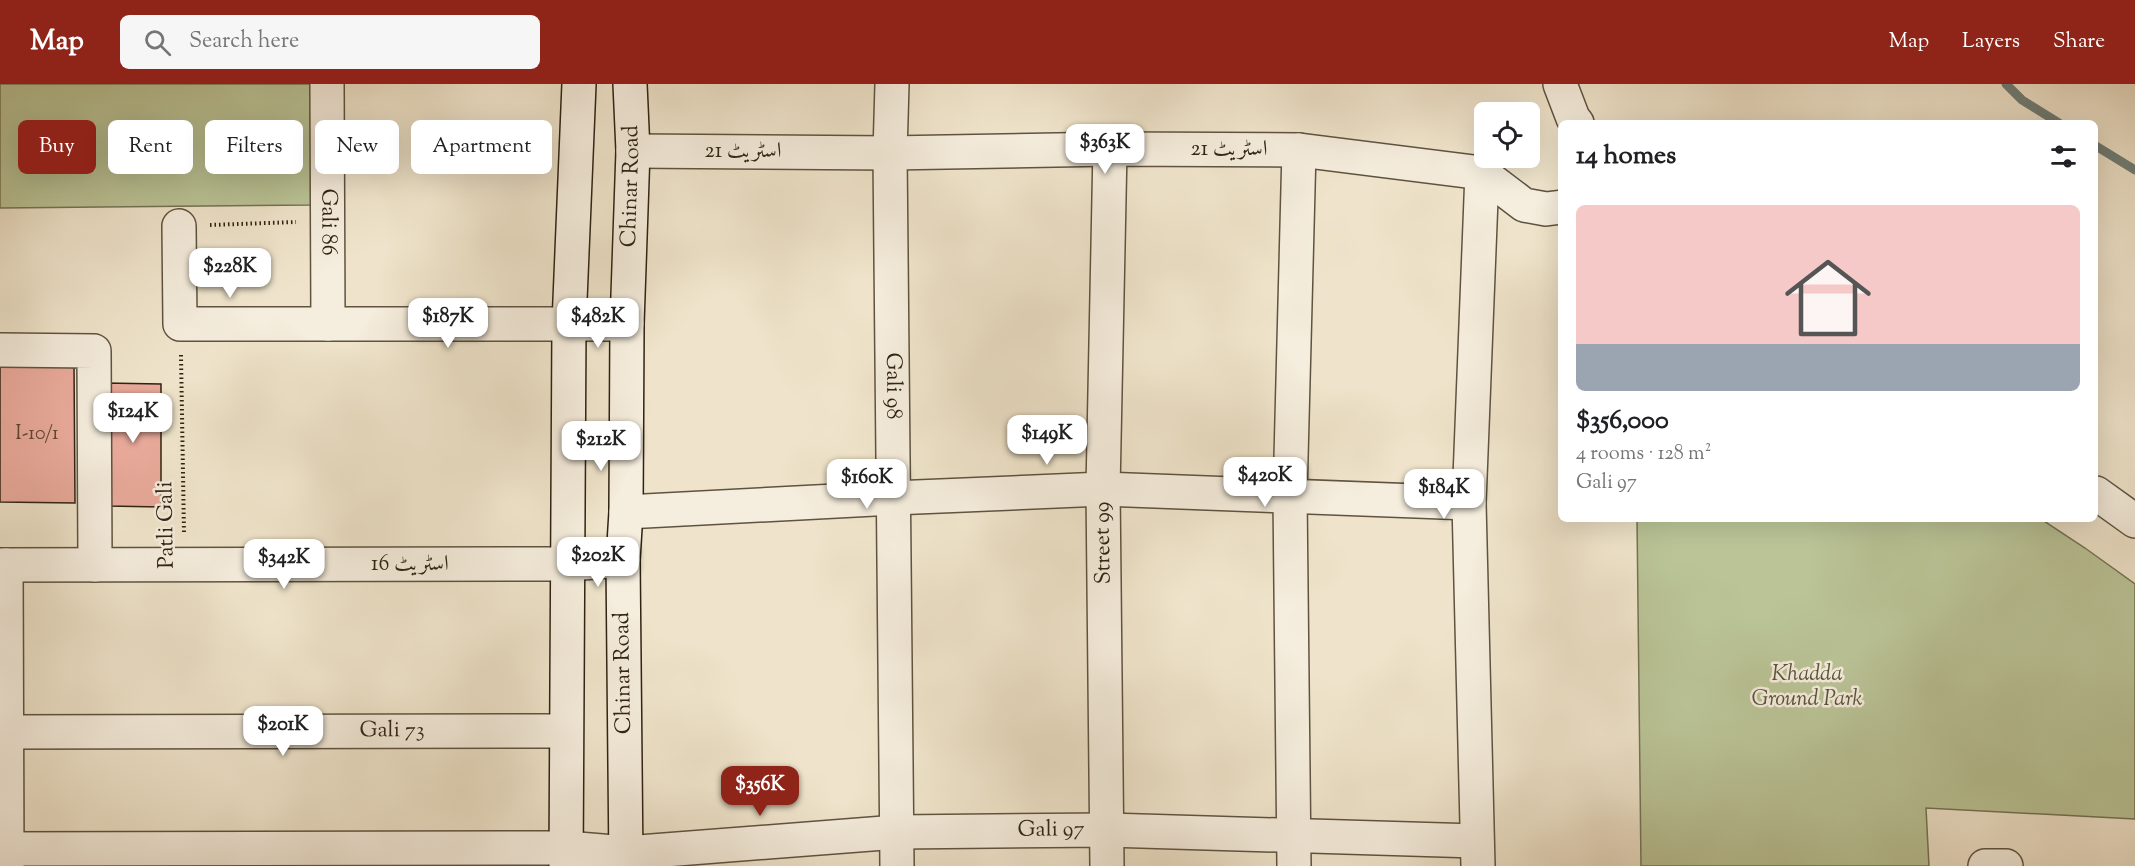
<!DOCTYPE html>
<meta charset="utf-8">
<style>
:root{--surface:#fff;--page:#f6f6f6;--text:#202124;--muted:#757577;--accent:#8f2418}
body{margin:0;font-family:"Sorts Mill Goudy",Amiri,serif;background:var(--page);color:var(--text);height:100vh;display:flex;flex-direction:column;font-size:22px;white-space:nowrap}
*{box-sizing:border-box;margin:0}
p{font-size:20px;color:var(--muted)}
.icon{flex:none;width:33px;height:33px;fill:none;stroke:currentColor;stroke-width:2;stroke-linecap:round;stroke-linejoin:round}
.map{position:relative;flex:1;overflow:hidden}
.panel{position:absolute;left:1558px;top:36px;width:540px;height:402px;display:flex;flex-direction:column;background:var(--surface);border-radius:9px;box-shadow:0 6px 24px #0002}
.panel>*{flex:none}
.top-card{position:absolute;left:18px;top:36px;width:570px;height:54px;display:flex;gap:12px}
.fabs{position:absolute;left:1474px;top:18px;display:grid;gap:12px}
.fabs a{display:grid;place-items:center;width:66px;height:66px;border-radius:9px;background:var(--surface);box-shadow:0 6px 24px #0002;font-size:30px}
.price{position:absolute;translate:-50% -51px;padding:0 14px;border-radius:12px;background:#fff;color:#222;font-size:20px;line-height:39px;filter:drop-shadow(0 2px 3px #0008)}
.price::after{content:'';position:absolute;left:50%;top:36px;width:18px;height:14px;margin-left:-9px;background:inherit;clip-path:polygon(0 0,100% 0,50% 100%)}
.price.selected{background:var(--accent);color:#fff}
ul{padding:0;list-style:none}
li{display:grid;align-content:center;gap:12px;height:318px;padding:0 18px}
li span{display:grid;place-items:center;height:186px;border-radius:9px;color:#555}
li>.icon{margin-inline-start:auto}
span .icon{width:108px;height:108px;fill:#fffc;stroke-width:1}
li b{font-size:26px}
h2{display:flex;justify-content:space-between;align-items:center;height:72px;padding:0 18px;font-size:26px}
.pill{padding:0 21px;border-radius:9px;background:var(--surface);box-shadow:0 6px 24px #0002;font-size:21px;line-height:54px}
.pill.selected{background:var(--accent);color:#fff}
header{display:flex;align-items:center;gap:36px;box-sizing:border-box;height:84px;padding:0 30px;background:var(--accent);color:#fff}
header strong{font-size:28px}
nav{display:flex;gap:33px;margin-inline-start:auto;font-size:21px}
.search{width:420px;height:54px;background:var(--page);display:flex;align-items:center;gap:15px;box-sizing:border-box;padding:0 21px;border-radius:9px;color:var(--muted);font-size:22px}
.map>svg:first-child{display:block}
.green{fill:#bac497;stroke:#747454;stroke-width:1.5}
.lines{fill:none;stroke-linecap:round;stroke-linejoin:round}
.stream{stroke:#707f79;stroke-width:9}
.building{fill:#e9aa9b;stroke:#2f2312;stroke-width:1.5}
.street-casing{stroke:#5f5340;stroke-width:36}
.secondary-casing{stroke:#2f2312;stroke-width:36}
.path{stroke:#2f2312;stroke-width:4;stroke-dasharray:1.5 3;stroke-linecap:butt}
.street{stroke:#f5eddd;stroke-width:33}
.secondary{stroke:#f5eddd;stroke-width:33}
.labels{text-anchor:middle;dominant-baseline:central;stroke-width:5;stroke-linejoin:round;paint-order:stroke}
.number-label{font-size:20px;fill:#5e4534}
.street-label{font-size:22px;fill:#2f2312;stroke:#f5eddd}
.park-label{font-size:22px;font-style:italic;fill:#59533a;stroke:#f5eddd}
</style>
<header>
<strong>Map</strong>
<div class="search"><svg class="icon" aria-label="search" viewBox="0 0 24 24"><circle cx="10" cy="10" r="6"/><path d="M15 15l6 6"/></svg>Search here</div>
<nav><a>Map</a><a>Layers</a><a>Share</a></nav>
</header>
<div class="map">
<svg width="2135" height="782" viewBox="0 0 2135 782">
<rect width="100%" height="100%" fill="#efe4cb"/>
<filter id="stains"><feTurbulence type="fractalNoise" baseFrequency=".00333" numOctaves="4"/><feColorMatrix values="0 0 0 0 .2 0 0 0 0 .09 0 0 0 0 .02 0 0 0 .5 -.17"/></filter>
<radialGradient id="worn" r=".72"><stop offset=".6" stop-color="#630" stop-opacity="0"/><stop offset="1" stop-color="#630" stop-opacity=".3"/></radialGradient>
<path class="green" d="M0,0H312L313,121L0,124Z
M1637,435H2041L2085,464L2135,500V735L1926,724L1929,782H1641Z"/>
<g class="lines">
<path class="stream" d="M2006,0L2022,16L2059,39
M2096,62L2135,86"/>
</g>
<path class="building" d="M0,282H74L75,419L0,418Z
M104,299L161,300V423L108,422Z"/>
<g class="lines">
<defs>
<g id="street">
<path id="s1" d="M327,0L328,240"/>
<path id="s2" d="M892,0L890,69L897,782"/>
<path d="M1560,0L1573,34L1577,39"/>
<path d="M633,67L890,69L1110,65L1299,66L1482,89L1524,121L1546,125L1562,123"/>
<path d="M179,142L180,240H627"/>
<path d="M0,266L94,267L95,481"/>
<path d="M2096,409L2135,437"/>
<path d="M626,428L893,414L1103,405L1469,419"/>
<path d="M0,481L568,480L623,476"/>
<path d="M6,481L7,782"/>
<path id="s3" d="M0,648L566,647"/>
<path id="s4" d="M0,765L566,764L626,769L897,748L1108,746L1476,757"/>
<path d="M1107,782L1103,405L1110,65"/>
<path d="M1294,782L1290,412L1299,66"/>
<path d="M1478,782L1469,419L1482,89"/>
<path d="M1985,782H2006"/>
</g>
<g id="secondary">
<path d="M566,782L569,240L579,0"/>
<path id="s5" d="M626,782L623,476L626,428L627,240L633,67L630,0"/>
</g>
</defs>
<use href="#street" class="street-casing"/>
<use href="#secondary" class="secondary-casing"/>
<path class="path" d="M210,141L296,138
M181,271L184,449"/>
<use href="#street" class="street"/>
<use href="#secondary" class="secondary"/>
</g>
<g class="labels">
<g class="number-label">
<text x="37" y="350">I-10/1</text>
</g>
<g class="street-label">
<text x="1229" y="66">اسٹریٹ 21</text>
<text x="743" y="68">اسٹریٹ 21</text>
<text stroke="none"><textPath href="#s5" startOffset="680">Chinar Road</textPath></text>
<text stroke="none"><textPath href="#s1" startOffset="138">Gali 86</textPath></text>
<text stroke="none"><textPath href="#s2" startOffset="302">Gali 98</textPath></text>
<text transform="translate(167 441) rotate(-91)">Patli Gali</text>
<text transform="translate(1104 459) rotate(-91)">Street 99</text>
<text x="410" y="481">اسٹریٹ 16</text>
<text transform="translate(624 589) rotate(-91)">Chinar Road</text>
<text stroke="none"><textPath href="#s3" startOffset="392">Gali 73</textPath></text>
<text stroke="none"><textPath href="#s4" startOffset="1052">Gali 97</textPath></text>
</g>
<g class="park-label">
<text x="1807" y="591">Khadda<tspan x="1807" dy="25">Ground Park</tspan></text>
</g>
</g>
<rect width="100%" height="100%" filter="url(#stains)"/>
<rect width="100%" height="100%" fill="url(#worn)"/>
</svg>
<div class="fabs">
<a><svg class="icon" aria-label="locate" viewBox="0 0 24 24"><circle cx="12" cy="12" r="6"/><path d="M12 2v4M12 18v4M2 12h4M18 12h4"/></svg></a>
</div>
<b class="price" style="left:1105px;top:91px">$363K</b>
<b class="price" style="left:230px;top:215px">$228K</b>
<b class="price" style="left:448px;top:265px">$187K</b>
<b class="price" style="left:598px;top:265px">$482K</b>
<b class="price" style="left:133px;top:360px">$124K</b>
<b class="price" style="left:1047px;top:382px">$149K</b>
<b class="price" style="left:601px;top:388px">$212K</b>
<b class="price" style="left:1265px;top:424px">$420K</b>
<b class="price" style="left:867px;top:426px">$160K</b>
<b class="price" style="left:1444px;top:436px">$184K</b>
<b class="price" style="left:598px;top:504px">$202K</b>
<b class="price" style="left:284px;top:506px">$342K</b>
<b class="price" style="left:283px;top:673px">$201K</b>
<b class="price selected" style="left:760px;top:733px">$356K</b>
<div class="top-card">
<a class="pill selected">Buy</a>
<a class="pill">Rent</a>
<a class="pill">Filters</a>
<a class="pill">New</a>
<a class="pill">Apartment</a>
</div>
<section class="panel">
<h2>14 homes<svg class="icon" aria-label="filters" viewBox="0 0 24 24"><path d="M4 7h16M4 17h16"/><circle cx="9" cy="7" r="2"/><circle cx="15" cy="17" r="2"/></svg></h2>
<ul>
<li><span style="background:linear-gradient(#f6c9c9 75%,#9aa5b1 0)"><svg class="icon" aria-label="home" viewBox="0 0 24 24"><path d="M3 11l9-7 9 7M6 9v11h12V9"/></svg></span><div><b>$356,000</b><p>4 rooms · 128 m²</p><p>Gali 97</p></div></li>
</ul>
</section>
</div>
